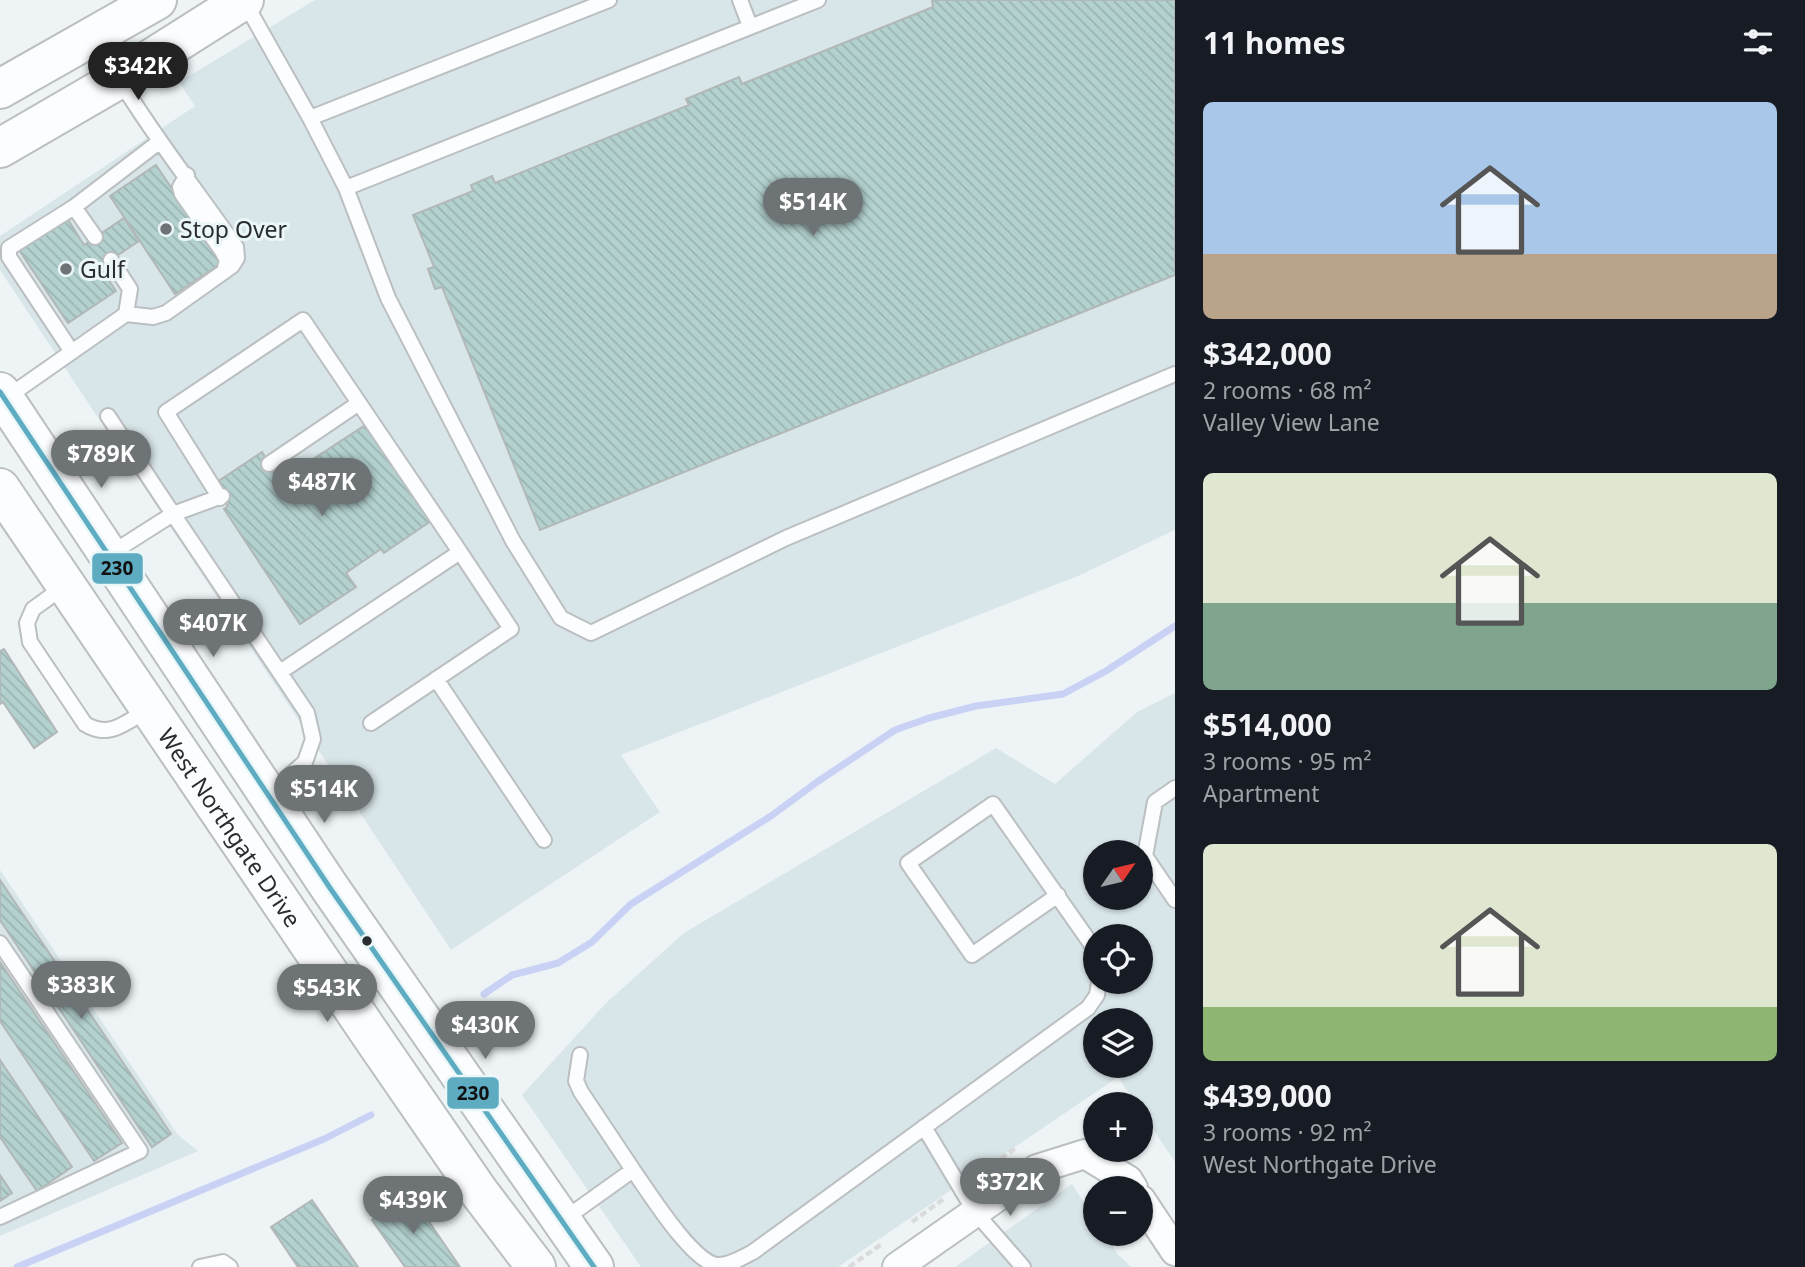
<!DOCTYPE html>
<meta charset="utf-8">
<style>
:root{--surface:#171b24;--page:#242831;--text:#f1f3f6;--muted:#9ea1a6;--accent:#6e7375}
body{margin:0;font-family:"Noto Sans",sans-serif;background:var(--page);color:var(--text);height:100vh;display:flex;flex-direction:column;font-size:26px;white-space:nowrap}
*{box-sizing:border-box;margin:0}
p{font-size:23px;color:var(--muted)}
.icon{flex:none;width:38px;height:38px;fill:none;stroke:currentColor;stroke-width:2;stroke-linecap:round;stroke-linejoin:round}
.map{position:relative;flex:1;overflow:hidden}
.sheet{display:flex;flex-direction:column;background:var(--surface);width:630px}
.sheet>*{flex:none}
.needle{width:46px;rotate:56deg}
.buttons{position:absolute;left:1083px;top:840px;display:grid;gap:14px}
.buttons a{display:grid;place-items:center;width:70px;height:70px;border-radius:50%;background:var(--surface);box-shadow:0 2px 5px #0004;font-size:35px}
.price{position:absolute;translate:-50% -60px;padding:0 16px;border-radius:24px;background:var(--accent);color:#fff;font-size:23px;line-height:46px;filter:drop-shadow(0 2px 4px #0008)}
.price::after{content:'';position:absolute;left:50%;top:42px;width:21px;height:16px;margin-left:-10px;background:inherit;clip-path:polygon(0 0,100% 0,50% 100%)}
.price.active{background:#222;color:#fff}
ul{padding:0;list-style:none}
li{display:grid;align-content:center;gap:14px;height:371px;padding:0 28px}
li span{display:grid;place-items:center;height:217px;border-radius:10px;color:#555}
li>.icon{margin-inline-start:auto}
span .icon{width:126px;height:126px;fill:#fffc;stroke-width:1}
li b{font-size:30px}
h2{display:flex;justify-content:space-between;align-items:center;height:84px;padding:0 28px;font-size:30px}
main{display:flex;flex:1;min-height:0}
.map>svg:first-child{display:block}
.built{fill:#d9e6e9;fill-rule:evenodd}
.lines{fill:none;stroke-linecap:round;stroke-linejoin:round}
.stream{stroke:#c9d2f5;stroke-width:7}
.building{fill:url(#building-back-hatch);stroke:#b2b7b7;stroke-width:2}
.lane-casing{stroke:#bbbfc1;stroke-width:18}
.street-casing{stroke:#bbbfc1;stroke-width:32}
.secondary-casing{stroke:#bbbfc1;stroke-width:42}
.path{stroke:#dadbdc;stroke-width:4.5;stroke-dasharray:7 3.5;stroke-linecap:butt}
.lane{stroke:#fcfdfe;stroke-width:14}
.street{stroke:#fcfdfe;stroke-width:28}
.secondary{stroke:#fcfdfe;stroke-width:38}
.bus-1-casing{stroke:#ebf6f9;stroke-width:10}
.bus-1{stroke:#5eacc2;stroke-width:5}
.poi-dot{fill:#6e7375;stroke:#ebf6f9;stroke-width:2.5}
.bus-dot{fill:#292d2f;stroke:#ebf6f9;stroke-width:2.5}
.labels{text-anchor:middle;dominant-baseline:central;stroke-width:6;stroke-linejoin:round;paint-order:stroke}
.poi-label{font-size:23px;fill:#292d2f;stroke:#ebf6f9;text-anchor:start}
.street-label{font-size:23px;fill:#292d2f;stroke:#ebf6f9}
.line-badge{stroke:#ebf6f9;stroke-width:2.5}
.pale-badge-label{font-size:19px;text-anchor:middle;font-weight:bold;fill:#111}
</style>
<main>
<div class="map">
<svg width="1175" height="1267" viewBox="0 0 1175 1267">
<defs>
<pattern id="building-back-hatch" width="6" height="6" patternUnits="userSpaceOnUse" patternTransform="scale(1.75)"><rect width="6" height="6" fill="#b3d1cf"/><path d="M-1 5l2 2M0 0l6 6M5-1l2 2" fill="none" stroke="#9ab4b2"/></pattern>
</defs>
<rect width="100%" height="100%" fill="#eef4f6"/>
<path class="built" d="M315,0H1175V530L1078,576L621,755L660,812L451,950L0,270V236L195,106L179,82Z
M1175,693V1162L1141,1111V1104H1136L1118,1077L838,1267H641L522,1095L606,1003L684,933L996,748L1055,784L1137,712ZM1096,852H1141V898H1096ZM1096,936H1141V982H1096ZM1096,1020H1141V1066H1096Z
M0,870L178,1135L198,1151L0,1236Z
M1072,1184L1095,1219L1096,1234H1105L1117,1253L1131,1267H955Z"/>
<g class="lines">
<path class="stream" d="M484,994L512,975L558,963L592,942L631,904L771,816L817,782L895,730L929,718L976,706L1063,694L1106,671L1175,626
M17,1267L324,1139L371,1115"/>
</g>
<path class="building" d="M1175,0V275L540,530L442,287L435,289L428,269L434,267L413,215L473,191L471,185L492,176L495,183L689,105L686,99L739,77L742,84L933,7L932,0Z
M156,165L222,263L175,294L110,196Z
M65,215L84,245L124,218L139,241L100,267L116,291L68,323L17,247Z
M367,424L431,521L384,553L381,549L346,573L356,587L300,624L224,509L228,506L214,484L262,452L276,475L280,472L284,478Z
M4,649L57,732L34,748L3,702L0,704V651Z
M0,880L171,1134L152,1147L0,920Z
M0,962L122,1143L94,1161L0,1021Z
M0,1060L72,1167L37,1191L0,1137Z
M0,1175L12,1193L0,1201Z
M410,1194L460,1267H405L372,1220Z
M312,1200L358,1267H298L271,1227Z"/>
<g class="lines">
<defs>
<path id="lane" d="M740,0L750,26
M244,1L310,118L346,188L388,298L513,541L561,618L591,633L786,538L1175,374
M310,118L609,0
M187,175L180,187L182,194L222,251L227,260L224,272
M346,188L818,0
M74,207L95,237
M111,260L130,289L126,314
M72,352L9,257V248L74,207L159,142
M6,398L126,314L153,317L166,313L232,266L237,258L236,247C197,191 154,137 119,79
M108,416L173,514L222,496
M220,498L166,412L303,320L359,403L269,464
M110,554L173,514L307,713L313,739L305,762L270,793
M65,586L33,609L27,623L30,642L85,724C109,739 125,723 147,710
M280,672L460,552L359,403
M436,679L544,840
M371,723L511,629L460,552
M1175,788L1155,802L1145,856L1175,900
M1058,895L972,955L908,863L993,804L1096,951
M0,943L140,1151L0,1217
M580,1055L576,1081L581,1092L633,1170
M924,1127L975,1212L1023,1267
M563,1220L633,1170C648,1191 692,1262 717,1265C729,1266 743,1257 753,1252L1088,1008L1097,995L1099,982
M200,1267L223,1262L230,1267"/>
<path id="street" d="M1141,1200L1175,1251
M897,1267L1037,1169L1085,1154L1128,1180L1133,1188"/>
<g id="secondary">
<path d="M0,89L157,0"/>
<path d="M0,148L119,79L244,0"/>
<path d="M0,392L330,888L594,1267"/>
<path id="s1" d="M0,488L375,1041L479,1192L536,1267"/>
</g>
</defs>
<use href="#lane" class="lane-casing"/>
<use href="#street" class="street-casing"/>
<use href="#secondary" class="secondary-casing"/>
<path class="path" d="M975,1177L1017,1147
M912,1222L945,1198
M849,1267L883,1243"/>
<use href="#lane" class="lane"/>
<use href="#street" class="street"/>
<use href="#secondary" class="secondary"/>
<defs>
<path id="bus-1" d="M0,392L330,888L594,1267"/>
</defs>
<use href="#bus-1" class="bus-1-casing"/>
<use href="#bus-1" class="bus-1"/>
</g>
<g class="poi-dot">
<circle cx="166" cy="229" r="7"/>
<circle cx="66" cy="269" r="7"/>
</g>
<circle class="bus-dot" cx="367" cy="941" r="6"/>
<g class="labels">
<g class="poi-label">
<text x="180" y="229">Stop Over</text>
<text x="80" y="269">Gulf</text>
</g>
<g class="street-label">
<text stroke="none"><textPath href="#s1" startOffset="410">West Northgate Drive</textPath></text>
</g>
</g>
<g class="line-badge">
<rect x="91" y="552" width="53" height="33" rx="7" fill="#5eacc2"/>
<rect x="446" y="1076" width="54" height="34" rx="7" fill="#5eacc2"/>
</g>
<g class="pale-badge-label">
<text x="117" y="575">230</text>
<text x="473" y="1100">230</text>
</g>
</svg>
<div class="buttons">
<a><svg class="needle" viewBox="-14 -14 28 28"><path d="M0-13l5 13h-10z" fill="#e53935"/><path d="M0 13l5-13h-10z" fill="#9ea1a6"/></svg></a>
<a><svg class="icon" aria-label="locate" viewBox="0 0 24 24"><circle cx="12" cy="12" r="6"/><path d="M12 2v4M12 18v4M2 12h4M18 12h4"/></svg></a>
<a><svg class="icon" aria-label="layers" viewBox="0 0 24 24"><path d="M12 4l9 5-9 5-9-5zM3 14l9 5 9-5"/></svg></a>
<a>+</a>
<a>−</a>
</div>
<b class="price active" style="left:138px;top:102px">$342K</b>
<b class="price" style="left:813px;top:238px">$514K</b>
<b class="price" style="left:101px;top:490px">$789K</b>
<b class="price" style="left:322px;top:518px">$487K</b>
<b class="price" style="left:213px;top:659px">$407K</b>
<b class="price" style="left:324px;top:825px">$514K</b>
<b class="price" style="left:81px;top:1021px">$383K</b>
<b class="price" style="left:327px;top:1024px">$543K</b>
<b class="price" style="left:485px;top:1061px">$430K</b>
<b class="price" style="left:1010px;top:1218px">$372K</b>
<b class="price" style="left:413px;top:1236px">$439K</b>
</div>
<section class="sheet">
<h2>11 homes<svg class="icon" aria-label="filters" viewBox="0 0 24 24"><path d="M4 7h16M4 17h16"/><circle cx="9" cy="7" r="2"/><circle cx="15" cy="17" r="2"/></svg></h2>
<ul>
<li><span style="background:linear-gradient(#a9c7e8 70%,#b9a48a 0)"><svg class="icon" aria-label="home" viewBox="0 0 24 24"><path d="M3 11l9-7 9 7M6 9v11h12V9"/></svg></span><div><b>$342,000</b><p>2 rooms · 68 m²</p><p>Valley View Lane</p></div></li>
<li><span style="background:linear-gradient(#dfe7d0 60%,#7fa58c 0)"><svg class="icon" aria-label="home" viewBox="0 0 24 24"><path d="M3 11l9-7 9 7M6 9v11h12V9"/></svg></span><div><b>$514,000</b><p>3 rooms · 95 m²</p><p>Apartment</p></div></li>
<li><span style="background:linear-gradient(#dfe7d0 75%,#8fb573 0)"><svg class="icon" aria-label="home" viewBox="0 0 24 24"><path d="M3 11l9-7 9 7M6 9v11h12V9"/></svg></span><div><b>$439,000</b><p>3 rooms · 92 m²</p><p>West Northgate Drive</p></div></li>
</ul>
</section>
</main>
